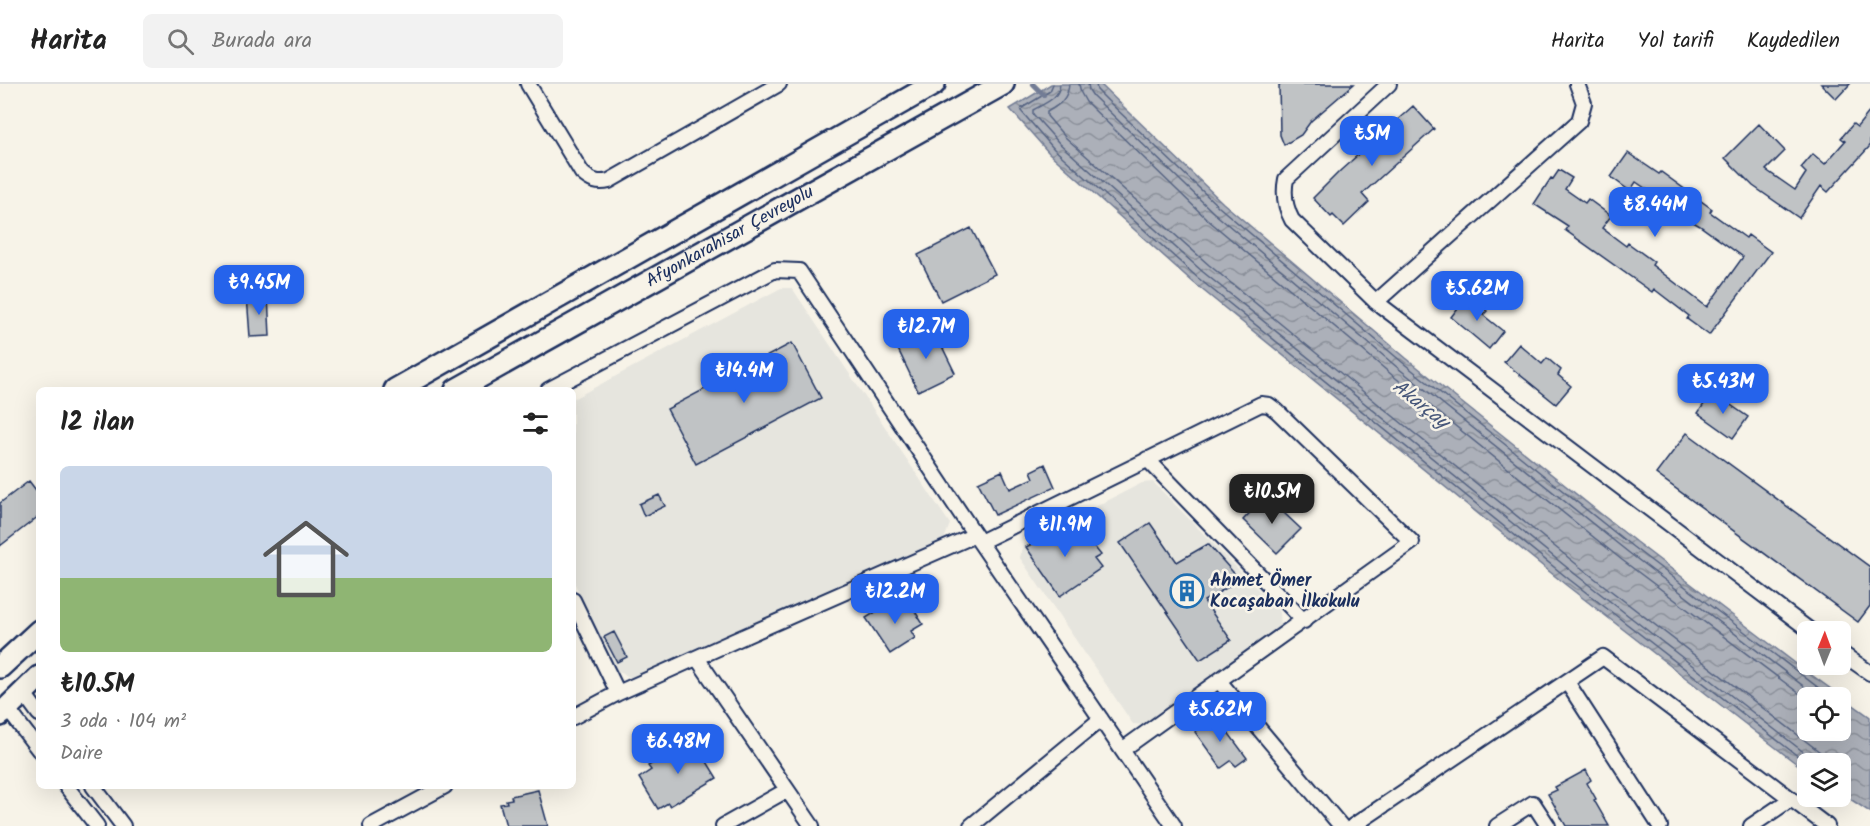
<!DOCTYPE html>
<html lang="tr">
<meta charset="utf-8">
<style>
:root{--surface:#fff;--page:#f2f2f2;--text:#222;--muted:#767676;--line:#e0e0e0;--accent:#2563eb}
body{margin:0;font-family:Kalam,sans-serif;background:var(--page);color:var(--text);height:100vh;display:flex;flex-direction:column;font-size:22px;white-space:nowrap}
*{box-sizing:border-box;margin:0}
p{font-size:20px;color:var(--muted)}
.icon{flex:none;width:33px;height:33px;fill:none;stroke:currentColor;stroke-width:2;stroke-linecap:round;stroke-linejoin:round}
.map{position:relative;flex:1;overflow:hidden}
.panel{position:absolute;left:36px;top:303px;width:540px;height:402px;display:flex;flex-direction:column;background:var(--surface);border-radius:9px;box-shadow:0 6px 24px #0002}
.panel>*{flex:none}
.needle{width:39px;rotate:1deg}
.controls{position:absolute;left:1797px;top:537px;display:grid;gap:12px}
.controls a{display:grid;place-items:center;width:54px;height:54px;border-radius:9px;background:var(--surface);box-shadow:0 6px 24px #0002;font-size:30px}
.price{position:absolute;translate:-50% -51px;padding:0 14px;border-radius:12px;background:var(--accent);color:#fff;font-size:20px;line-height:39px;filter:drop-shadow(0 2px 3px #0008)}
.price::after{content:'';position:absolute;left:50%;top:36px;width:18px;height:14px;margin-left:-9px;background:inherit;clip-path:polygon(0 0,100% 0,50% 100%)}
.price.on{background:#222;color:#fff}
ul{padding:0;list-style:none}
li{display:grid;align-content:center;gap:12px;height:318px;padding:0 24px}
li+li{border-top:2px solid var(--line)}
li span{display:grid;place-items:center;height:186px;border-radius:9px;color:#555}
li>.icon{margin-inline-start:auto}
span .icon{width:108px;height:108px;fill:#fffc;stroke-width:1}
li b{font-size:26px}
h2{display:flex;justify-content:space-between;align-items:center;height:72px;padding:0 24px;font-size:26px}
header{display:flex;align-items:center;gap:36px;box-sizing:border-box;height:84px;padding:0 30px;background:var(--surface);border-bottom:2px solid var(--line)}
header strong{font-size:28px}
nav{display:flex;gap:33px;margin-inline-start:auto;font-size:21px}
.search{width:420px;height:54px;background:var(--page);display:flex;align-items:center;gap:15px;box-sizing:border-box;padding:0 21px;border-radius:9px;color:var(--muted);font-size:22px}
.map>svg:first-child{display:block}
.built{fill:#e6e5de}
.water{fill:url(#water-waves);stroke:#727c95;stroke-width:1.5;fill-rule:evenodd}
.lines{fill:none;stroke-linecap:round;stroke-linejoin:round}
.shore{stroke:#556382;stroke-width:1.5}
.stream{stroke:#727c95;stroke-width:4.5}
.building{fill:#c0c3c5;stroke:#1b2f5e;stroke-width:1.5}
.minor-casing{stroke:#1b2f5e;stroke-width:18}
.trunk-casing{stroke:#1b2f5e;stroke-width:26}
.minor{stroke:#f7f3e8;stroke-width:14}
.trunk{stroke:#f7f3e8;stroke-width:21}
.labels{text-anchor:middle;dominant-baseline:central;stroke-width:5;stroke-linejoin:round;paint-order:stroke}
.street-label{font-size:18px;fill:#1b2f5e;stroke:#f7f3e8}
.poi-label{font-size:18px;font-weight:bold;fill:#1b2f5e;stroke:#f7f3e8;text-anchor:start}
.water-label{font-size:20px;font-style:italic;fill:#465679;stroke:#f7f3e8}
</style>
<header>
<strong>Harita</strong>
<div class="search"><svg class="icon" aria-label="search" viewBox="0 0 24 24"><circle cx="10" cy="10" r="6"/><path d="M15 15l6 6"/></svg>Burada ara</div>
<nav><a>Harita</a><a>Yol tarifi</a><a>Kaydedilen</a></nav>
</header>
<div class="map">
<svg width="1870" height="742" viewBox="0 0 1870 742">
<defs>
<pattern id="water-waves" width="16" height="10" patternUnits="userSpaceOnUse" patternTransform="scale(1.5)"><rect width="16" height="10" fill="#acb0b9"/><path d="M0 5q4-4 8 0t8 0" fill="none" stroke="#8b909a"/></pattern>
</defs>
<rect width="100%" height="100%" fill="#f7f3e8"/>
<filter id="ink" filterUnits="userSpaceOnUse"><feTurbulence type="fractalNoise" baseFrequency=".0167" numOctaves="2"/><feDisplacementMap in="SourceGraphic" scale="12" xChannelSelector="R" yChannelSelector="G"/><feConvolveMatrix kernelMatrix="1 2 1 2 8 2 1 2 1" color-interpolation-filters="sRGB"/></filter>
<g filter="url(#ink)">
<path class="built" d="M781,204H792L950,440L943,458L632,594L617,587L573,496V315Z
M1153,398L1280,528L1281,544L1146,641L1133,640L1020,474L1023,460L1142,399Z"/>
<path class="water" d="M1051,0H1100L1223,119L1406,274L1636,458L1799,582L1870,633V728L1841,709L1840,680H1808L1807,687L1793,677L1566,501L1194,199L1049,69L1010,25ZM1808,614H1840V646H1808Z"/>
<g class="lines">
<path class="shore" d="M1053,0L1050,7L1022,24L1021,27L1054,65L1198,194L1570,496L1808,680
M1060,0C1059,15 1045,19 1033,26V30L1059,59L1203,188L1575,490L1819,680
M1069,0C1068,15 1059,21 1047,28V32L1065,53L1209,181L1388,328L1580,483L1820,668L1829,680
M1079,0L1081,9L1086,18L1208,136L1392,291L1622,476L1808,616
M1088,0L1089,6L1093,12L1214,129L1398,284L1628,468L1819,614
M1096,0L1097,6L1108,17L1219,123L1402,278L1633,463L1832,614"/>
<path class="stream" d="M1033,0L1044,11"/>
</g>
<path class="building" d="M1279,0H1354L1311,37L1301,51L1284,61L1280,51Z
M1821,0H1850L1836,15Z
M1413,22L1434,45L1362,110L1369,118L1344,142L1333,131L1331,133L1313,114L1341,86Z
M1870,27V62L1828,108L1821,102L1799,134L1753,102L1725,74L1759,40L1785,67L1766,86L1795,106L1806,89L1801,84L1813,70L1825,80L1845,57L1841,54L1853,40L1857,43Z
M1628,69L1659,90L1661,88L1712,125L1710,128L1746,154L1748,151L1771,168L1709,251L1687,235L1689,232L1654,205L1652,208L1565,146L1568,142L1534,120L1551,94L1553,95L1559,86L1572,94L1565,105L1585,119L1588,115L1611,132L1602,144L1626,162L1628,159L1654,178L1652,181L1707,223L1743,173L1700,142L1686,134L1684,137L1658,118L1661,115L1636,98L1630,107L1611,93Z
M971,144L995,190L941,217L918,171Z
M268,211L270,252L250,253L247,212Z
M1468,211L1487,227L1483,231L1503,247L1489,265L1451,233Z
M934,246L955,289L918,307L897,263Z
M792,259L821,314L696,380L667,325Z
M1519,260L1542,280L1547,274L1561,286L1558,291L1571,302L1556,320L1504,278Z
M1712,308L1748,333L1733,354L1698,329Z
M1687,349L1870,483V522L1858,538L1656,390Z
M1045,380L1055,403L995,431L978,398L1002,387L1010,405L1034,394L1031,387Z
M29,397L39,410V432L0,462V419Z
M659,411L665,422L644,432L639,420Z
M1266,412L1301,445L1277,469L1243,436Z
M1150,439L1177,478L1208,460L1240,496L1204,517L1231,556L1200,576L1120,459Z
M1068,441L1078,453L1084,450L1101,471L1094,475L1101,484L1060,512L1026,463Z
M906,513L923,540L911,547L915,554L890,570L866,534L882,524L884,527Z
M614,548L627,573L617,578L604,553Z
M1216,632L1247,674L1236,682L1231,677L1221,684L1195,648Z
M693,655L717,694L670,722L668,719L658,725L639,694L651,686L648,682Z
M1586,686L1591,696L1587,699L1596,715L1594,716L1609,742H1566L1548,710L1557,706L1555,703Z
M538,706L548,742H506L500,720L507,719L506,716L512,715L511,712Z"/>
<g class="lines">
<defs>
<path id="minor" d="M528,0L582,89C591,97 598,100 609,97L779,0
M1389,0L1286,95C1283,110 1285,123 1292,136L1376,218L1812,548
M1376,218L1579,37L1584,19L1577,0
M548,306L775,186L799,187L975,451L1174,742
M1147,375L1304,537
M980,458L1261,320L1269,321L1277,327L1412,458L1122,666
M573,516L618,609
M1840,568L1870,589
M697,574L812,742
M1219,597L1341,742
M1567,598L1660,742
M23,608L39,630
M7,624L39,666
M573,633L618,609L736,556L975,451
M66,702L97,742
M93,702L123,742
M371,742L445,702
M723,742L787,706
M971,742L1101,635
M1353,742L1603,573L1827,742
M1497,742L1533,719L1548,742
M1751,742L1791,715"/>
<g id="trunk">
<path d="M395,306L934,0"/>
<path id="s1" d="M456,306L1003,0"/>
<path d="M0,583L39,547"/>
<path d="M0,631L39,593"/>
</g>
</defs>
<use href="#minor" class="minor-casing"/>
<use href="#trunk" class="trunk-casing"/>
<use href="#minor" class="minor"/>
<use href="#trunk" class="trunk"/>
</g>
</g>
<defs>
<symbol id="building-ring" viewBox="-11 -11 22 22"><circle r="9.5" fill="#f7f3e8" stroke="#1f6fb2" stroke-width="1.5"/><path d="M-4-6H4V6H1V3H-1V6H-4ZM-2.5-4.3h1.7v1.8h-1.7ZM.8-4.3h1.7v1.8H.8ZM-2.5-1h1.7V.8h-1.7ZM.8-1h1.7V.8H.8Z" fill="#1f6fb2"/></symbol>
</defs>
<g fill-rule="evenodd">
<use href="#building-ring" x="1168" y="488" width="38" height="38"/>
</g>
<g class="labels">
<g class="street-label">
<text stroke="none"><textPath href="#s1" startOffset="314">Afyonkarahisar Çevreyolu</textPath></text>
</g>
<g class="poi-label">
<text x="1210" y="497">Ahmet Ömer<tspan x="1210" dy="21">Kocaşaban İlkokulu</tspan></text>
</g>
<g class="water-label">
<text transform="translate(1420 321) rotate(38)">Akarçay</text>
</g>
</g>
</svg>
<div class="controls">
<a><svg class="needle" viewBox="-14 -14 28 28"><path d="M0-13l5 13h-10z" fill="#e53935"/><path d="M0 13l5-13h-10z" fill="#767676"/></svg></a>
<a><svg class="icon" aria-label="locate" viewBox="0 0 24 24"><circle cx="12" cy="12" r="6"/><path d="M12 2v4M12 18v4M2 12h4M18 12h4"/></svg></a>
<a><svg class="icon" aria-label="layers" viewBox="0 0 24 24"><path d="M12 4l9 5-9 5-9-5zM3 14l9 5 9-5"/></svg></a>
</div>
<b class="price" style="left:1372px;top:83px">₺5M</b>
<b class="price" style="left:1655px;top:154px">₺8.44M</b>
<b class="price" style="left:259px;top:232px">₺9.45M</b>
<b class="price" style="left:1477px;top:238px">₺5.62M</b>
<b class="price" style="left:926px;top:276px">₺12.7M</b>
<b class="price" style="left:744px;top:320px">₺14.4M</b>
<b class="price" style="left:1723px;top:331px">₺5.43M</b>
<b class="price on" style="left:1272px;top:441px">₺10.5M</b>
<b class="price" style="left:1065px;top:474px">₺11.9M</b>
<b class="price" style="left:895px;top:541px">₺12.2M</b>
<b class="price" style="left:1220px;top:659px">₺5.62M</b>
<b class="price" style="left:678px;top:691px">₺6.48M</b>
<section class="panel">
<h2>12 ilan<svg class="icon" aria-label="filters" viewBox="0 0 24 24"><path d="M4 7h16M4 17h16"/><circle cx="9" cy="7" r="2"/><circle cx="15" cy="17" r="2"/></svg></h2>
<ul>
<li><span style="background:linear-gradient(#c9d6e8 60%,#8fb573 0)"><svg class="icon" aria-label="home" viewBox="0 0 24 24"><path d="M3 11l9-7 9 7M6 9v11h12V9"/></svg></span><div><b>₺10.5M</b><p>3 oda · 104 m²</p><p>Daire</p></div></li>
</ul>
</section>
</div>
